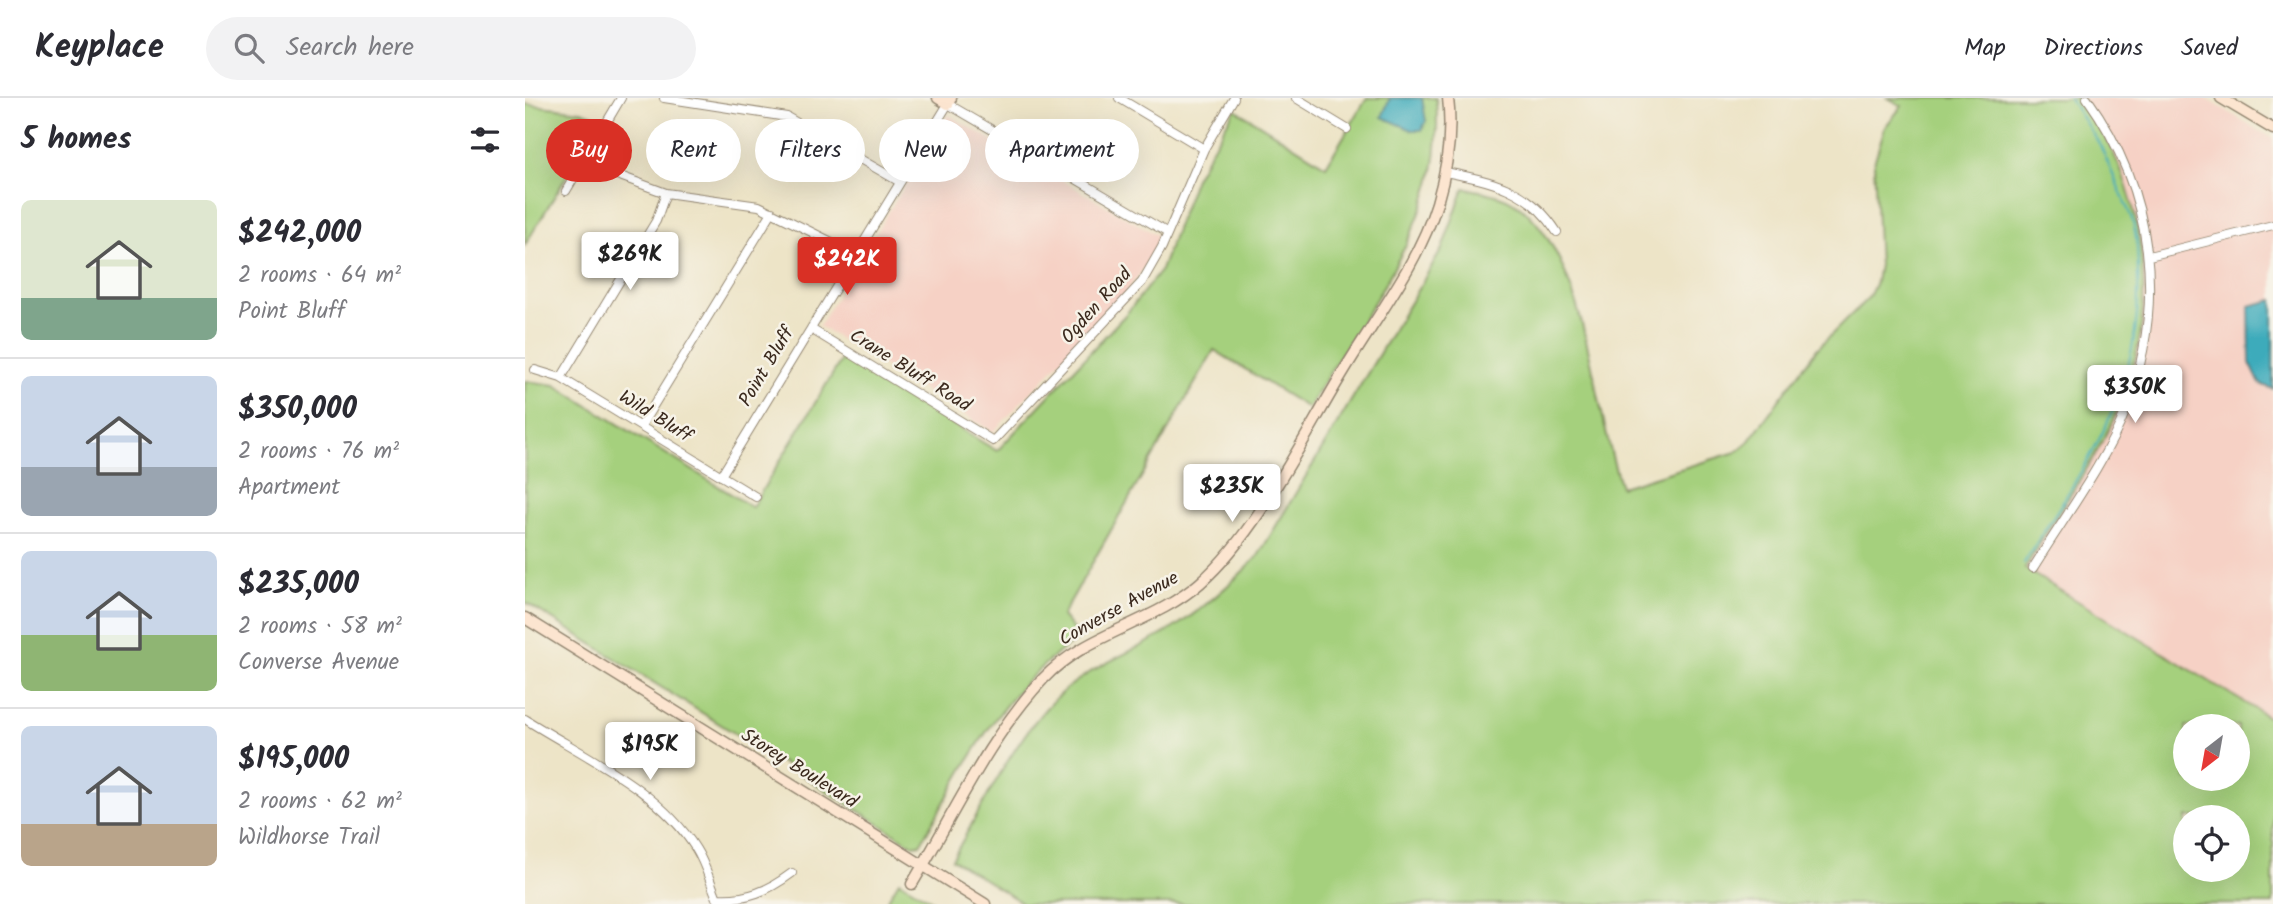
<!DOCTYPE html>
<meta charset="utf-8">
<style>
:root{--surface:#fff;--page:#f2f2f3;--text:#2b2b33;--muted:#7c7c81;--line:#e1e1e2;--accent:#d93025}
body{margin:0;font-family:Kalam,sans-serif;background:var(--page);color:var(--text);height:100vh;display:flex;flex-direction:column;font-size:26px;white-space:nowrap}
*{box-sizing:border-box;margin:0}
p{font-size:23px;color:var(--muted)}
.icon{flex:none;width:38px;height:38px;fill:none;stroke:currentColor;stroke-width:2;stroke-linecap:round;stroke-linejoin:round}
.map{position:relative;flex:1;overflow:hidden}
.details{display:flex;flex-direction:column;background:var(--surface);width:525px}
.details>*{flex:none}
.hud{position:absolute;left:21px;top:21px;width:665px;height:63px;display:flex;gap:14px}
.needle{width:46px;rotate:211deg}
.tools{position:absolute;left:1648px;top:616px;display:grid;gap:14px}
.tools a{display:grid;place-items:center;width:77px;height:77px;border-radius:50%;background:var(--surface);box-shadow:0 7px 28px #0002;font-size:35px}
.price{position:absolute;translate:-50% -60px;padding:0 16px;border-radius:7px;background:#fff;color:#222;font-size:23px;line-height:46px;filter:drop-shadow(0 2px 4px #0008)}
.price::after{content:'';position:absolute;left:50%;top:42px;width:21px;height:16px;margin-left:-10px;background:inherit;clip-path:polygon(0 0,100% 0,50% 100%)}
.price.on{background:var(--accent);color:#fff}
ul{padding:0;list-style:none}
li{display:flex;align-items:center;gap:21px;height:175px;padding:0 21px}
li+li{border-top:2px solid var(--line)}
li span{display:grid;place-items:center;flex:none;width:196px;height:140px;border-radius:10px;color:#555}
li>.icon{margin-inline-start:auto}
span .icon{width:84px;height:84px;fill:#fffc;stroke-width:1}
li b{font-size:30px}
h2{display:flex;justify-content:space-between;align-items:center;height:84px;padding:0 21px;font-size:30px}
.chip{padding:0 24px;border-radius:32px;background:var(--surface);box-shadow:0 7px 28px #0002;font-size:24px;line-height:63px}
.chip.on{background:var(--accent);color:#fff}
header{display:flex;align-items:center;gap:42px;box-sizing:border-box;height:98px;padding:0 35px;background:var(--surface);border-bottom:2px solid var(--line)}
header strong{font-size:33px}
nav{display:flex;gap:38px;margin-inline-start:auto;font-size:24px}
.search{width:490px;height:63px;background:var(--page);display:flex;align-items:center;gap:18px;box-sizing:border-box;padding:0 24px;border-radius:38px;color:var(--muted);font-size:26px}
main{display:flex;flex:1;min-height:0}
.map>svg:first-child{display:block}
.built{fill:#f6d1c5}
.green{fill:#a5d07d;stroke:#707d4e;stroke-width:2;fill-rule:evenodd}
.water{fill:#3dabbb;stroke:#3c6a6c;stroke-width:2}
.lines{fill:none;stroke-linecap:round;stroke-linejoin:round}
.stream{stroke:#3dabbb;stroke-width:2}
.street-casing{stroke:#948772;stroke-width:10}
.secondary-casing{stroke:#948772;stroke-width:13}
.street{stroke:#fff;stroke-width:8}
.secondary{stroke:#fce5d0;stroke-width:10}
.labels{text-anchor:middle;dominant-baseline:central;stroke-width:5;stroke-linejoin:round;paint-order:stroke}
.street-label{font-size:19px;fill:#3b2a1e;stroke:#f7f3e8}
</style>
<header>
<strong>Keyplace</strong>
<div class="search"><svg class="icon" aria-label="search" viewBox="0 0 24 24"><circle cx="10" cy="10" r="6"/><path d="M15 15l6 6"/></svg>Search here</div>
<nav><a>Map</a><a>Directions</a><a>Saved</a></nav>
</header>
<main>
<section class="details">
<h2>5 homes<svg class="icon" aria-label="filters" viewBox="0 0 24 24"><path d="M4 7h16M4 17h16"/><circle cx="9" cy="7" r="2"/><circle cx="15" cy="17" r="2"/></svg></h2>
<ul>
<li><span style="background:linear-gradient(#dfe7d0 70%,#7fa58c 0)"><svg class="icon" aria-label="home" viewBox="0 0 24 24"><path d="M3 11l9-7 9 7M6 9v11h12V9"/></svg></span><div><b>$242,000</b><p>2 rooms · 64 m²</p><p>Point Bluff</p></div></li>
<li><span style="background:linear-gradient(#c9d6e8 65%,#9aa5b1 0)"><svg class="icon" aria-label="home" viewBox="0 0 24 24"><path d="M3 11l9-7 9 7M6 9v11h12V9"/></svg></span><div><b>$350,000</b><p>2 rooms · 76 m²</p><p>Apartment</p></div></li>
<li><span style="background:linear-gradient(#c9d6e8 60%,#8fb573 0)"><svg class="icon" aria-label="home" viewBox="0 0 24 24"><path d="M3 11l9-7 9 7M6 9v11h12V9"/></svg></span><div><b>$235,000</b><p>2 rooms · 58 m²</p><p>Converse Avenue</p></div></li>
<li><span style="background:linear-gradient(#c9d6e8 70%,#b9a48a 0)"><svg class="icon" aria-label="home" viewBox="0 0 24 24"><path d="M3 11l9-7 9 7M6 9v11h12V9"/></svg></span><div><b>$195,000</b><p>2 rooms · 62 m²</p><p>Wildhorse Trail</p></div></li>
</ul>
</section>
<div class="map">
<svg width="1748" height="806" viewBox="0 0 1748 806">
<rect width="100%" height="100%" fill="#f7f3e8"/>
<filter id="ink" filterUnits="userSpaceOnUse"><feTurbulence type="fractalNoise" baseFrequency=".0143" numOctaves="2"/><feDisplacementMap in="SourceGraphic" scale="14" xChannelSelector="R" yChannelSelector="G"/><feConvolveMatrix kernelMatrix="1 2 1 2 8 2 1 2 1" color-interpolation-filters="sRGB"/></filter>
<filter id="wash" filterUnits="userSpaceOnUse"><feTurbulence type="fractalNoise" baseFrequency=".00686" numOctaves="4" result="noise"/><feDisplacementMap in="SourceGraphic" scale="28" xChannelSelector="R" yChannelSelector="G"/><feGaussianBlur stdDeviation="1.57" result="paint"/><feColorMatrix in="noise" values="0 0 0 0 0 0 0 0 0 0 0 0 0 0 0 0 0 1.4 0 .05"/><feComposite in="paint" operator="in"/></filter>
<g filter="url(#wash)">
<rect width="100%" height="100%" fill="#ede4c7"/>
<path class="built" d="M1555,0H1680L1748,41V622L1499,471L1581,336L1595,308L1611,257L1617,224L1618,161L1611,121L1592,61Z
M423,17L635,139L620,169L597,199L468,334L294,228Z"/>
<path class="green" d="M842,0H911C913,28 913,57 905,85C884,161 824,241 783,310L689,252L537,518L555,540C474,591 443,666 395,746L388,747L0,504V283L30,287L227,409L318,259L472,353L601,216L636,172L670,80L710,11L801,68Z
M1363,0H1555C1621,86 1638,209 1594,309C1570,366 1530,417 1500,471L1748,622V806H499L427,761C456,712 492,635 534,597C569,565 614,553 653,527C683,507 709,483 733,458L917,151L939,90C960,94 982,97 999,112C1063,168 1068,310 1096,389L1211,354L1223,344L1292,251L1344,199L1351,184L1354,167L1349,65L1360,29L1377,8ZM1661,628H1713V681H1661ZM1661,719H1713V772H1661Z
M0,6L56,13L77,20L0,147Z
M374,783L413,806H360Z"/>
<path class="water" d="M865,0H897L901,23L897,32H887L857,19Z
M1748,202V291L1735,286L1725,265L1724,208Z"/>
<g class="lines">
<path class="stream" d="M1544,0L1575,47L1599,102
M1499,465C1559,368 1617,297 1613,177C1613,153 1612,124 1599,104"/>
</g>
</g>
<g filter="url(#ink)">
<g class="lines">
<defs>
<path id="street" d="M139,0L262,19L375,84
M594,0L679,51
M771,0L822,31
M57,64L141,95L234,108L331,156
M920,74C967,83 1005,91 1032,134
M41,93L96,0
M1624,158L1748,127
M286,231L468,343L617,184L637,149L679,51L709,0
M10,272L36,280L231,399
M36,280L131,123L141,95
M116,328L247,114
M196,378L423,6L643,135
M1508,470C1537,423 1581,363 1600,314C1642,207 1629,94 1562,0
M0,621C58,658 134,691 171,751C180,765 185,784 192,800
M192,800C222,802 243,793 267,775"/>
<path id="secondary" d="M413,0L423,6L426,0
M1696,0L1748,31
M0,520L460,806
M387,786C428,718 463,640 518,581C561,535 628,526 675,485C733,434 779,338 820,271C852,218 894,164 912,105C922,72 927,34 923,0"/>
</defs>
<use href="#street" class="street-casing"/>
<use href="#secondary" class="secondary-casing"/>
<use href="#street" class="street"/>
<use href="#secondary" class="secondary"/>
</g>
</g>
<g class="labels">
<g class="street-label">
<text transform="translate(572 208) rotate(-48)">Ogden Road</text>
<text transform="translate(242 269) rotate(-59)">Point Bluff</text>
<text transform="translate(385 273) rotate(32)">Crane Bluff Road</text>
<text transform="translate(130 319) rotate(32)">Wild Bluff</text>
<text transform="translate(594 511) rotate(-29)">Converse Avenue</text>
<text transform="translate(274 671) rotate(32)">Storey Boulevard</text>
</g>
</g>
</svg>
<div class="tools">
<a><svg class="needle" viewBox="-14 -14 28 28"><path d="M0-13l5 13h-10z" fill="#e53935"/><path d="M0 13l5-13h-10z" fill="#7c7c81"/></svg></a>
<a><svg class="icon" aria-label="locate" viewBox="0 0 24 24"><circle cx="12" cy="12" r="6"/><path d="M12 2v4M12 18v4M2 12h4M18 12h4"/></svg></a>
</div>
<b class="price" style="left:105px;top:194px">$269K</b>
<b class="price on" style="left:322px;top:199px">$242K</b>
<b class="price" style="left:1610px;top:327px">$350K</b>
<b class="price" style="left:707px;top:426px">$235K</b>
<b class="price" style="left:125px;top:684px">$195K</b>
<div class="hud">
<a class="chip on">Buy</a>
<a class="chip">Rent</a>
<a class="chip">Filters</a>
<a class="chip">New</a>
<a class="chip">Apartment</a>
</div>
</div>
</main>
